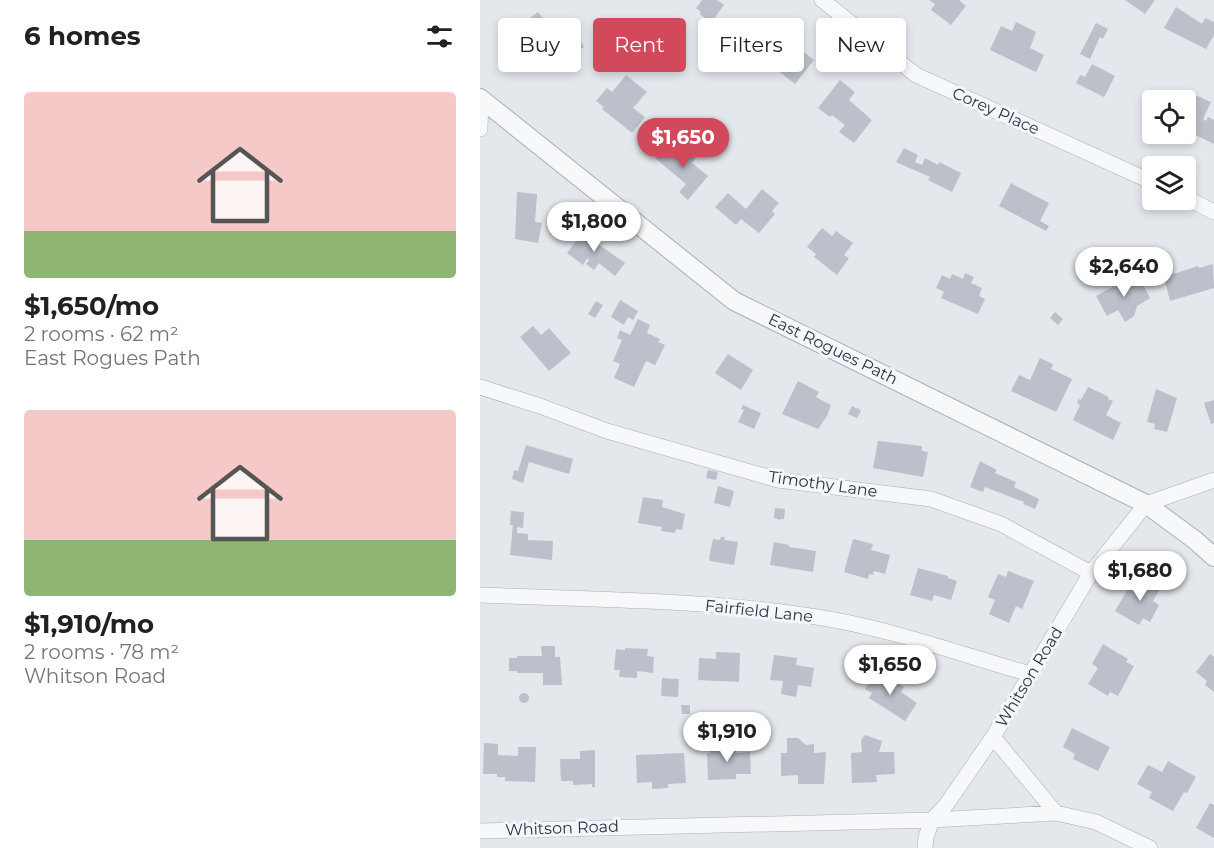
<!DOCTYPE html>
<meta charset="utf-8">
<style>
:root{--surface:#fff;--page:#f2f2f2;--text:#202124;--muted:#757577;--accent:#d1495b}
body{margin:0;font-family:Montserrat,sans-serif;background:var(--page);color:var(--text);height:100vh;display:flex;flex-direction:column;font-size:22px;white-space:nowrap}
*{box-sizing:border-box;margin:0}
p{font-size:20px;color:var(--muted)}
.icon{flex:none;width:33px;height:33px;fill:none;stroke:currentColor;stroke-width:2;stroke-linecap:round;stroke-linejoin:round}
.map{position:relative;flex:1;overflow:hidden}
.panel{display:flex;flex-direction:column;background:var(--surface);width:480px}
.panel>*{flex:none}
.hud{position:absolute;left:18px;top:18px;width:570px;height:54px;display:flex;gap:12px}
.controls{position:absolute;left:662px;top:90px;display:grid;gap:12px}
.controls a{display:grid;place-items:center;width:54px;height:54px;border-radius:6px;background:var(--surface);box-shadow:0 3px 9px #0003;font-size:30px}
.price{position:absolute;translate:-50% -51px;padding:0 14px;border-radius:21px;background:#fff;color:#222;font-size:20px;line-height:39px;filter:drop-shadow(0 2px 3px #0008)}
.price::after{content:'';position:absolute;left:50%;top:36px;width:18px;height:14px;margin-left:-9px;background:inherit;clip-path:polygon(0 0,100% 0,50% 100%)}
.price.on{background:var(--accent);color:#fff}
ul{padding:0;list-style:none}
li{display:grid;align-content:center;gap:12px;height:318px;padding:0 24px}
li span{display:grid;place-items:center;height:186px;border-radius:6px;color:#555}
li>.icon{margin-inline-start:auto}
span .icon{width:108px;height:108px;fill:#fffc;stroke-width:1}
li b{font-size:26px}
h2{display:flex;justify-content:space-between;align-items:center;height:72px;padding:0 24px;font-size:26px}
.chip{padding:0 21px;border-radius:6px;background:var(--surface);box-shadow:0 3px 9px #0003;font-size:21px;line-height:54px}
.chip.on{background:var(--accent);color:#fff}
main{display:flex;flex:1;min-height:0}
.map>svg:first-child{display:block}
.building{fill:#bbc0ca}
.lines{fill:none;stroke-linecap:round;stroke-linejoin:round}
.minor-casing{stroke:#a9aeb7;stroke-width:16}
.tertiary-casing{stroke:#a9aeb7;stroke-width:20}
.minor{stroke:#f7f8fa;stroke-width:15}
.tertiary{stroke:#f7f8fa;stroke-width:18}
.labels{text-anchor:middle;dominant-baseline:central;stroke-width:6;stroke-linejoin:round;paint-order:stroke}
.street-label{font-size:16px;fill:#2b3445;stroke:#f4f6f9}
</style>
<main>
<section class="panel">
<h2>6 homes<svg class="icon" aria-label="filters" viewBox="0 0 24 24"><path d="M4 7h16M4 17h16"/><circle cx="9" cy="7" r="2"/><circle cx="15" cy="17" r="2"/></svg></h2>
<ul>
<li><span style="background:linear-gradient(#f6c9c9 75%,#8fb573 0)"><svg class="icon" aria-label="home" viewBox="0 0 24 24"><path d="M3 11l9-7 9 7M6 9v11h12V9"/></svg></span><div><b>$1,650/mo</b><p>2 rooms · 62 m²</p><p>East Rogues Path</p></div></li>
<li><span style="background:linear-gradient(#f6c9c9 70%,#8fb573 0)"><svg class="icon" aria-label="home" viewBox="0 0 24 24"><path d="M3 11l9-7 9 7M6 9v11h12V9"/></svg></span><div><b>$1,910/mo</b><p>2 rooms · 78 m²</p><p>Whitson Road</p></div></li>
</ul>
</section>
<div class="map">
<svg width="734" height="848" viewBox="0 0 734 848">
<rect width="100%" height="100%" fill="#e4e7ec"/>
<path class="building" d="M222,0H237L244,5L231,23L220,14L221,12L216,8Z
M449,0H479L486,6L471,25L451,10L455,4Z
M645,0H675L665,14Z
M696,7L722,24L725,18L734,22V35L726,49L684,28Z
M58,12L68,25L72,23L86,44L97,36L104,47L78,65L71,56L65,60L56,47L61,44L55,34L58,32L50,18Z
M536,22L556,32L550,48L564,55L556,72L510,50L521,26L532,31Z
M616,23L628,29L623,39L620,37L610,59L600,54Z
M292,31L314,46L313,48L318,52L320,49L334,60L315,84L296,69L303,60L282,44Z
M612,64L635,76L624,97L596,83L600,75L605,77Z
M146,75L167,92L153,108L165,117L152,133L122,109L124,107L116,101L127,88L132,92Z
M360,80L375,92L369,100L392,120L374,143L359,132L365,125L352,115L350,117L338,108Z
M715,95L731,102L723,119L726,121L728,117L734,120V144L705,130V115Z
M187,144L199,154L204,148L216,158L212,163L228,176L208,200L199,192L206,184L175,158Z
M424,148L438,155L435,162L442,165L445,158L458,165L459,162L481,173L472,192L448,180L450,177L416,162Z
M531,183L569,203L560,221L569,226L566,231L519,206Z
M282,189L299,203L292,211L295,214L279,233L261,219L256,225L235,207L248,193L266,209Z
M37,192L57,194L55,222L62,223L58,243L35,239Z
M101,227L114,236L111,239L145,263L135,276L119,263L114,270L106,264L109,260L107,258L103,265L87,253L97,240L93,236Z
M342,228L352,236L356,231L373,243L364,255L369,258L357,275L334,257L336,254L327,247Z
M733,264L734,288L690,301L684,277L718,266L719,268Z
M485,273L494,277L491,283L502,288L499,296L505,299L498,314L461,298L464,292L456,288L462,275L470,279L472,274L483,279Z
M657,273L670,298L657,306L654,316L645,322L638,310L627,316L616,296Z
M140,300L158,311L153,320L148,317L144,325L131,317Z
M116,301L123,305L115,318L108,314Z
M575,312L583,319L578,325L570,318Z
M158,319L170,325L167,333L180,339L178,342L185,345L175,365L166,361L154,387L134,378L140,364L133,361L142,340L137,338L140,330L150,335Z
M53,326L61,335L69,328L91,353L69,371L40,337Z
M248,354L273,370L261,390L235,373Z
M560,358L573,364L571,369L592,379L576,412L531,391L539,375L550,380Z
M318,381L339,392L336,397L351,405L347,416L338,429L302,414Z
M608,387L629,397L628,399L633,401L626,415L641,423L633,440L593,420L600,405L597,403L599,399L601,400Z
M676,389L697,398L687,432L674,429L675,424L667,422Z
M734,400V423L731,424L724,403Z
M263,405L281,413L274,429L258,422L264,410L261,409Z
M372,406L377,409V407L381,411L377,418L368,414Z
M398,441L442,446V451L448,452L443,477L393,468Z
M46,445L93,459L89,474L49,462L43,483L32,479L34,470L38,471Z
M500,461L517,470L515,473L536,482L534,487L559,499L555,509L543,504L544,502L505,487L503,492L490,487Z
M228,470L238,472L236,480L226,478Z
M238,486L254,491L250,507L234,503Z
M163,497L183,500L182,507L205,514L202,530L196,529L195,533L181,531L182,527L158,523Z
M295,508L305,509L304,519H300V520L294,518Z
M31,511L44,512L43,528L37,527V533L48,534V540L73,541L72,560L30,555L33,525H30Z
M241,537H245L244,540L258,542L254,565L230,561L229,558L233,539L240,540Z
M373,539L393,544L391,550L410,555L405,574L394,571L393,575L389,574L388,579L364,572Z
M294,542L309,545V547L336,551L333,572L290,565Z
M438,568L468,576V578L477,581L471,600L454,595L452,601L430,595Z
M528,571L554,581L542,609L536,606L529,623L509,614L515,600L508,597L518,574L526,577Z
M662,576L681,587L673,601L679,605L670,622L663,618L659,625L635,611L648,589L653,591Z
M623,644L648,659L646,662L654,666L638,696L630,692L628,696L608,684L618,668L612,664Z
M61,646H75V657H80L82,685H63V673H37V671H29V658H37V656H62Z
M145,648L168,649L167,656L174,657L173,673L157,671V678L139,677L140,670H134L136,649L145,650Z
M236,652L260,653L259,682L218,680L219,658L236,659Z
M730,654L734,657V692L725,685L727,681L716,672Z
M294,655L317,658L316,665L334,668L331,687L318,685L316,697L301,694L303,681L290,680Z
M398,670L424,687L421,692L437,703L425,721L389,698L392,693L385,689Z
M182,678L199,679L198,697L181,696Z
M39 698a5 5 0 1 1 10 0a5 5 0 1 1-10 0Z
M201,705H210V714H202Z
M592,728L630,747L618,771L593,759L595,754L583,747Z
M385,735L402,741L399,752H414L415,774L396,775L397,782L372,783L371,753L382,752L381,740Z
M307,738H318L326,745L334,744V753L346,752L344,784H318V775L301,776V753H307Z
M4,743L18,744V755L38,756V747H56L55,782L25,781V777H17V774H3Z
M256,746V753L270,752L271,774H256V779L228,780L227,753H230V747Z
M115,750V787H112V784L93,785V781H81L80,759H100V751Z
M204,753L206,783L188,784V788L172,789V782L157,783L156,755Z
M688,761L716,777L707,793L704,792L693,811L669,798L672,792L657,784L668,765L682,772Z
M730,803L734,805V838L716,828Z"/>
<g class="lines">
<defs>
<path id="minor" d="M342,0L436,75L672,182
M0,129L1,99
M705,197L734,212
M0,387L60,406L127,431L298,480L451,499L521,524L611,573
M0,595C116,600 234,599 349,619C417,631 483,655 550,674
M513,737L576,813L616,822L670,848
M0,831L452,820L466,805L513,737L611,573L666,504L734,480
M445,848L446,837L452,820L576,813"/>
<path id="tertiary" d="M0,98L254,301L666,504L715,540L734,557"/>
</defs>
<use href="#minor" class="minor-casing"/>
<use href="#tertiary" class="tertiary-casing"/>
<use href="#minor" class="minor"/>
<use href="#tertiary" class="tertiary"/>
</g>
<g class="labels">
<g class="street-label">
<text transform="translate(516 111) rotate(24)">Corey Place</text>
<text transform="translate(353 349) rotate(26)">East Rogues Path</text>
<text transform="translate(343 484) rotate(8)">Timothy Lane</text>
<text transform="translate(279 611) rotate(6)">Fairfield Lane</text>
<text transform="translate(549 677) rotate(-59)">Whitson Road</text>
<text transform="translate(82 828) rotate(-2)">Whitson Road</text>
</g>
</g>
</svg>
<div class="controls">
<a><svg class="icon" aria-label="locate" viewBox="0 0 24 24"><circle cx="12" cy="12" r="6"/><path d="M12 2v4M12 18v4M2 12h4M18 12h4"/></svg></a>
<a><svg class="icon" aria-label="layers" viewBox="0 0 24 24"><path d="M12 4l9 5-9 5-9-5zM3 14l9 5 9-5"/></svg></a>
</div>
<b class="price on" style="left:203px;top:169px">$1,650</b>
<b class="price" style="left:114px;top:253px">$1,800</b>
<b class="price" style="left:644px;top:298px">$2,640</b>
<b class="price" style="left:660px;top:602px">$1,680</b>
<b class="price" style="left:410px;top:696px">$1,650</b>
<b class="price" style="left:247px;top:763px">$1,910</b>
<div class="hud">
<a class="chip">Buy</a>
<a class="chip on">Rent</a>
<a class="chip">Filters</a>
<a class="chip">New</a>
</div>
</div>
</main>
